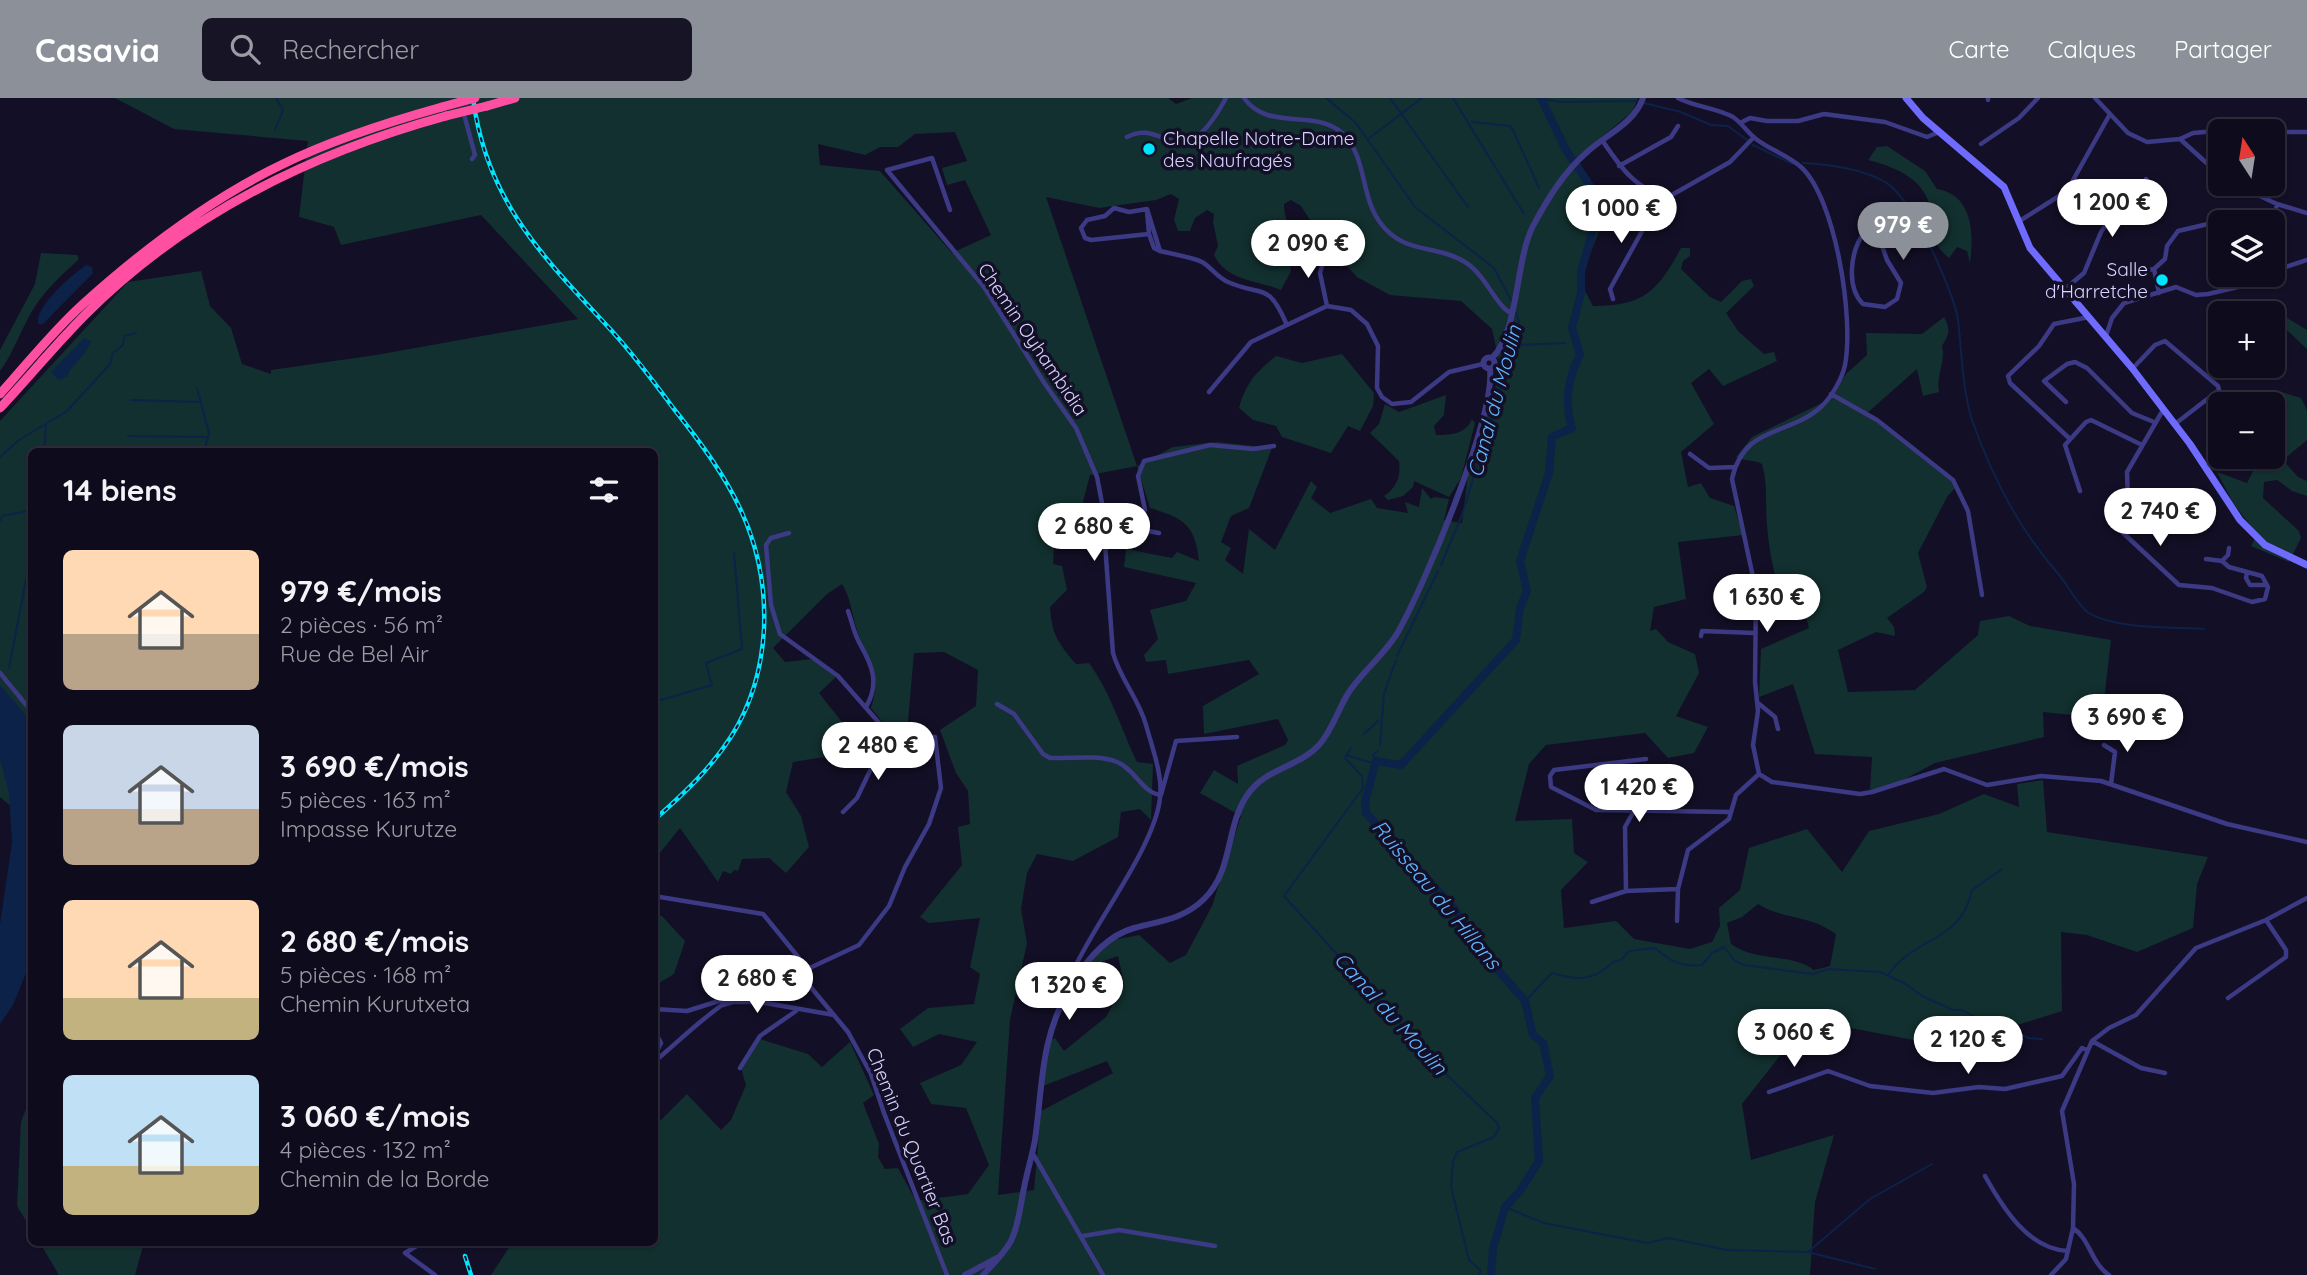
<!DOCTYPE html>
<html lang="fr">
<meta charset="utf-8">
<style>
:root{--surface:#0e0b1c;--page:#171425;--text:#f1f3f6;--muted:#9b9ba3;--line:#2e2b3b;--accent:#8c9099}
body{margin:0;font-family:Quicksand,sans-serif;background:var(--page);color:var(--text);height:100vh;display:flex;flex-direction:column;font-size:26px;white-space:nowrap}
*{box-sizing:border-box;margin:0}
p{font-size:23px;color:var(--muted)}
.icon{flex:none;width:38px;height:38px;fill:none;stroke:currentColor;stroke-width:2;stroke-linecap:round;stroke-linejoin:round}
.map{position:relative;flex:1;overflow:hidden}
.drawer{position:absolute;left:28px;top:350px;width:630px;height:798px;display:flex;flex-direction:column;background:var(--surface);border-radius:10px;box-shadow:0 2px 5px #0004,0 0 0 2px var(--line)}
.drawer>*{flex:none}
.needle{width:46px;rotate:348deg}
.buttons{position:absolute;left:2208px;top:21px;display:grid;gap:14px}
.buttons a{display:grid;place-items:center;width:77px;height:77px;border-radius:10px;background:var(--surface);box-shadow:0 2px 5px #0004,0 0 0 2px var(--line);font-size:35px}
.price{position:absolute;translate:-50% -60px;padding:0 16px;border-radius:24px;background:#fff;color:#222;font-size:23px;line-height:46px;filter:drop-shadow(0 2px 4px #0008)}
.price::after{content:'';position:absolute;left:50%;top:42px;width:21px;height:16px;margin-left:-10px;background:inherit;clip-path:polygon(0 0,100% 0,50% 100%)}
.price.on{background:var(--accent);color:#fff}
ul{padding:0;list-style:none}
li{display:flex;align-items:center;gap:21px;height:175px;padding:0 35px}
li span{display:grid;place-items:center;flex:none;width:196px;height:140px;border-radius:10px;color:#555}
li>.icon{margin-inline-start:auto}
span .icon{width:84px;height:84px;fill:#fffc;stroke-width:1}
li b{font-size:30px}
h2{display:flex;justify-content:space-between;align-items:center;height:84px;padding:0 35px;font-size:30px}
header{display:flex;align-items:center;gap:42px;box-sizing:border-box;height:98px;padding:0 35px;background:var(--accent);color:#fff}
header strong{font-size:33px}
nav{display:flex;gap:38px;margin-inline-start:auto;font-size:24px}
.search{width:490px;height:63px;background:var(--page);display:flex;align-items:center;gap:18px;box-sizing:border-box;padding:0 24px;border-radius:10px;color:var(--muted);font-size:26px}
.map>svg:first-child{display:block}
.green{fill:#12302f;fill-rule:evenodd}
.water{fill:#0c2248}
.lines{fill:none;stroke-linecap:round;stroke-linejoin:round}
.stream{stroke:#0c2248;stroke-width:2}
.river{stroke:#0c2248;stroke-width:8}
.minor{stroke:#3d3a85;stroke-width:4.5}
.tertiary{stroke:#3d3a85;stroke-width:6}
.secondary{stroke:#6f6bff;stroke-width:7}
.motorway{stroke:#ff4fa3;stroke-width:9}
.rail-casing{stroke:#00e5ff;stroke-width:4.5}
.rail{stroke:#130f26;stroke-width:2;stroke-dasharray:5;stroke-linecap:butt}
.motorway-bridge{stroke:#ff4fa3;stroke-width:9}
.poi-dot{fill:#00e5ff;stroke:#130f26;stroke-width:2.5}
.labels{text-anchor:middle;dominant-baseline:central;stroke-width:7;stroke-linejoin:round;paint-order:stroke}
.poi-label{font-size:19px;fill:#d9d4ff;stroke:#130f26;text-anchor:start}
.street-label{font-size:19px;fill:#d9d4ff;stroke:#130f26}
.water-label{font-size:21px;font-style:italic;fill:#62b6ff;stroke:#130f26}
</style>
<header>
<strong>Casavia</strong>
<div class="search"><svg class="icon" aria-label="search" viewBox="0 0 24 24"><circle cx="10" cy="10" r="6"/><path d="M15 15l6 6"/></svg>Rechercher</div>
<nav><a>Carte</a><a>Calques</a><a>Partager</a></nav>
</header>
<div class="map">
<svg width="2307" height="1177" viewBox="0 0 2307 1177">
<rect width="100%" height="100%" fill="#130f26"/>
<path class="green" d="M115,0H1168L1176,6L1192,0H1638L1632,14L1576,60L1601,99L1604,121L1582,176L1584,191L1593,208C1644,208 1658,193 1681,150H1690V158L1683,163L1681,171L1710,199L1721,204L1742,183L1751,181L1754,188L1726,215L1738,233L1764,256L1774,254L1777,263L1723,288L1709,271L1691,285L1714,326L1681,354L1688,389L1701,385L1710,400L1734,408L1743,437L1678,444L1686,501L1654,509L1650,533L1656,531L1668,544L1695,556L1699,575L1676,618L1708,629L1694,655L1668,660L1645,635L1546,647L1529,666L1515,723L1572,721L1574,755L1588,764L1561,792L1564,830L1616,823L1634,841L1690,851L1712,844L1720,828L1719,810L1740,792L1749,750L1807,731L1842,774L1869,733L1939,716L1984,696L2019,709L2017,686L2043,682L2047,734L2208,759L2197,786L2193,830L2137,854L2087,837L2061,834L2062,913L2008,930H1996L1998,958L1819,924L1787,949L1742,1006L1751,1062L1834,1037L1815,1104L1810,1177H491L512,1145L654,1144L655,1028L687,996L721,1032L731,1022L746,987L741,970L760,941L808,956L822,969L850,944L874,997L863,1005L879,1046L878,1059L885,1071L898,1070L916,1103L968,1096L989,1067L966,1010L931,1006L920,985L961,967L977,944L939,936L913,949L900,931L928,910L974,906L980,876L970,869L980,820L929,825L920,819L962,767L958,729L970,726L968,693L956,675L940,632L976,608L978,572L944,554L914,555L907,635L889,632L871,610C883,571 867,565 857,532C851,513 852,504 842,486L827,496L773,550L785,564L812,561L836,579L819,595L842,624L850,655L793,664L786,694L801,718L809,749L786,775L769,760L742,761L738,773L734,772L731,776L723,773L718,784L680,730L655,761L654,354H32L31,725L0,699V323L128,184L201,173L210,208L231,230L242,266L271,276V272L376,257L578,221L481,117L341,147L334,129L299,119L308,43L174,31ZM955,34L967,63L942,70L947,87L965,82L991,137L952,155L880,73L820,67L818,46L865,57L880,49H898L915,36ZM1171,96L1179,101L1174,122L1178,133H1190L1195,120L1207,112L1214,116L1213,124L1218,148L1214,157C1227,183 1256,182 1281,192L1291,173C1288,159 1290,148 1289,134C1288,124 1284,117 1284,106L1291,102L1301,108L1322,141L1357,179L1390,197L1461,203L1492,231L1501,273L1470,360L1462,425L1444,422L1449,401L1434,399L1431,401L1422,390L1419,409L1405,404L1408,415L1377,410L1371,401L1330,415L1311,400L1317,389L1311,383L1275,452L1249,431L1243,476L1225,462L1231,450L1221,444L1231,418L1249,410L1272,350L1217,344L1173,349L1137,368L1046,99L1099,110L1156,102ZM1137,368L1150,410C1183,420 1195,426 1199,463L1177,454L1172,460L1126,451L1124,469L1196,485L1186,503L1150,512L1158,541L1144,557L1146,564L1166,562L1168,576L1249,562L1259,576L1203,608L1204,636L1278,621L1288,642L1285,647L1237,668L1238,686L1214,672L1200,695L1241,718L1212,808L1186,857L1170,865L1139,837L1108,843L1072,884L1084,892L1101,864L1118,858L1124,886L1106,919L1064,953L1055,940L1051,942L1043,988L1107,963L1113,975L1041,1013L1034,1092L998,1097L1010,922L1027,845L1021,811L1027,775L1037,756L1073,763L1118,739L1121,714L1140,711L1151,722L1153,666L1137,664C1121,631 1111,595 1089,565L1076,566C1058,545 1052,537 1050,509L1067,492L1062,468L1053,466L1055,435L1077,427L1090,377ZM1758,806C1783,822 1809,816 1836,836L1830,868L1814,872C1790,854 1758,865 1731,846L1727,825L1742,819Z
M1887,48L1925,73L1937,91C1973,97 1974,135 1970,165L1967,153L1957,149L1949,160C1922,136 1937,131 1929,105C1921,79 1892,68 1868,62L1877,49Z
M41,155L77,157L79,161C63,176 46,191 34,210C21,230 15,253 0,273V252L35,186Z
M2251,210L2274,212L2307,232V251L2273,219V215H2231Z
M1944,219C1951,231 1949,237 1942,248C1946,263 1936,277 1939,294L1923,298L1917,271L1866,316L1951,383L1955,390L1947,399L1918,455L1927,489L1924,494L1887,520L1894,529L1895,538L1876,534L1838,552L1848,594L1915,592L1978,537L1980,523L2009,518L2030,528L2111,542L2102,620L2043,614L2044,639L1935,665L1890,689L1870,692L1872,659L1815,656L1793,586L1759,599L1761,551L1809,530L1802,504L1786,508C1775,485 1769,453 1767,427C1765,405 1768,387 1762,366C1753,361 1745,364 1736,359L1752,339L1832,300L1846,276L1867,257L1866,235L1922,236Z
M1342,256L1374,295L1373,308L1360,333L1348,328L1331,355L1282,339L1276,328L1253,322L1239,310C1246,285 1256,274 1276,258L1302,265Z
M2278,293L2301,300L2307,312V342L2283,362L2298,379L2307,383V398L2292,393L2277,382L2264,384L2263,400L2299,433L2301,440L2289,464L2251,448L2257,436L2233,405L2217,374L2247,385L2255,369L2263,366L2260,359H2273V307Z
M1446,297L1444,317L1434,328L1436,337C1451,337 1466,336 1472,321L1475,325L1461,380L1449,399L1414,383L1413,389L1403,398L1388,402L1384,398C1397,389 1401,378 1399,363L1370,335L1379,326L1385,306L1399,314Z
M2215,305L2221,309V361C2200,345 2206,326 2215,305Z
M655,817L662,818L685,843L674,876L656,887Z
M31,997V1131L17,1108L21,1024Z
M40,1145H144L135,1177H59Z"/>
<path class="water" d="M86,167L92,169L93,175L43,226H38C35,208 71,178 86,167Z
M84,240L91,243C85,260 73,264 67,279L58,282L51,274Z
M0,587L32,624L31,863L13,907L0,926V826L12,745L9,696L0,661Z"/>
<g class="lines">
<path class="stream" d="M1326,0L1356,25L1415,109L1494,170L1512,204
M1390,0L1468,109
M1453,0L1524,116
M1542,1L1561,4L1637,3
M1644,5L1681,14L1711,27L1728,28L1747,42
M1472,24L1511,28L1539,90
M275,32L283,12L276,0
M1368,41L1422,0
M1753,47L1793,66
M1803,65C1828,66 1863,71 1885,84C1910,97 1954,193 1958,222C1962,255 1962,290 1972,322C1992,379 2020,433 2060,478C2069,489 2078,508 2089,515C2114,531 2174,529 2204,531
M1515,247L1566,245
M197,290L209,335L204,354
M131,302L201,304
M128,338L208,339
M44,354L46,327
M0,359L19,342L67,313L111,265L112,256L123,247L124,238L136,235
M0,423L2,418L32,412
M1441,467L1462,417L1514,247L1519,223L1515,213
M1397,558L1438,473
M9,570L32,451
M654,604L712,587L706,565L742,551L734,455
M1364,636L1379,622
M1380,647L1384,596L1396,562
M1351,650L1345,660L1362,678L1363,690L1284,798L1445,975L1497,1025L1499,1030L1494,1039L1457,1054L1453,1064L1451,1089L1469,1162L1481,1173L1478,1177
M1346,657L1375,666
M1376,663L1373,657L1378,653
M1889,876C1914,839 1962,844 1972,792L2002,771
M1525,903L1552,875C1569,880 1586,884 1602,873C1610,868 1611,863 1621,862L1629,853L1655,850C1671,864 1681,869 1702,867L1712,855L1724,849L1735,863L1744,867L1813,876L1828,871L1880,874L1904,885L1924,899L1953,912H1962L1998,932L2007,929L2028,940L2042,941
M1505,1109L1544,1125L1647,1145L1669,1140L1727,1152L1808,1154L1870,1101L1932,1066
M1808,1154L1875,1171"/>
<path class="river" d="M1491,1177L1493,1151L1505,1109L1520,1093L1539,1063L1535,1000L1550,978L1543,945L1533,937L1525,903L1489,862L1454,810L1366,715L1365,704L1376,663L1401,667L1516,542L1520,510L1527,493L1520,463L1549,375L1552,339L1572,330C1564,305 1568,279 1580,257L1572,230L1581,195V174L1600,108L1599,101L1566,52L1541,0"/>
<path class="minor" d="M1244,0C1268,34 1314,10 1342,35C1367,58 1360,96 1379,123C1402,157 1436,146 1465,164C1485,176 1496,208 1511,215
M1678,0C1695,9 1717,10 1733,19C1742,25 1748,35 1756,41C1770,52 1788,57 1801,69C1836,101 1854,221 1845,267C1842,281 1832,298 1822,308C1789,339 1744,326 1732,381L1756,493L1755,584L1758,613L1753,647L1759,676L1772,684L1860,696L1872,694L1944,671L1987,687L2041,678L2101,683L2227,726L2307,744
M2095,0L2128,35L2147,44L2180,41L2193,35L2216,33L2252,30L2271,33
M1988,2V0
M465,20L475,57L472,61
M1740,25L1750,20L1767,23H1798L1824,16L1885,24L1927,39L1939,34
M2273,34H2307
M1127,39C1164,18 1181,84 1226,0
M2180,41L2221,78
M1602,42C1619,67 1637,95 1670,98L1730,64L1754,39
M1981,46L2019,20L2038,0
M1619,68L1671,39L1678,28
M2234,86L2277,106L2307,115
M950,112L932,60L887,72L984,189L1045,286L1076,330L1097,379L1102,405L1113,555C1120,581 1139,601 1146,627C1152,649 1163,678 1160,700C1155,748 1096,823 1074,871L1078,877
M1147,113L1149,136
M2018,124L2067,93L2110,16
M2273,128L2277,106
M1865,134L1878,136L1887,162L1901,185L1897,201L1885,209L1863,206C1846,189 1850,152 1865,134Z
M1160,153L1154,150L1149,136L1091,142L1085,140L1081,130L1087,122L1105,118L1114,110L1129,114L1147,111L1160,153C1169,155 1195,160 1202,164C1211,169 1218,180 1228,184C1262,199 1268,183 1286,225
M1324,161L1320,175L1327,208
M2273,173L2307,162
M2128,176L2154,171
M2066,190L2084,175L2101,134L2113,117L2138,95L2146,81
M2159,195L2154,171L2165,161L2167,148L2178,133L2208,126L2221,135
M1613,201L1610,191L1662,97
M2106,238L2112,220L2124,205L2176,189L2196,197L2208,196L2259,184L2269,177
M2133,270L2155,247L2165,243L2218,288L2219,292L2175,326
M1209,294L1251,244L1327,208L1351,212L1367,226L1378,248L1377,290L1382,299L1392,306L1411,304L1449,274L1483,266
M1831,296L1877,322L1953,382L1968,413L1982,497
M2066,304L2044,283L2067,266L2075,264L2087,270L2132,315L2154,324
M2163,312L2127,374L2128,403L2119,426L2121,433L2179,487L2212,490L2252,504L2265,501L2268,489L2262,478L2229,469L2222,463L2206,461
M2070,341L2010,285L2008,278L2039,248L2054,226L2089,219
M1690,356L1709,370L1735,369
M2080,393L2065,347L2086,324L2091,322L2142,347
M1131,430L1159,435
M789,435L771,440L766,447L771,507L780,536L838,578L888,635L935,639L941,690L929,726L905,769L889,808L859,847L799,875
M1107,450L1145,412L1138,378L1144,363L1210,347L1253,351L1274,348
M2222,463L2228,457L2229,450
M2247,474L2246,480L2250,487H2267
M848,513C852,524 854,536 860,546C872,567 880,585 866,609
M1701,538L1702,533L1755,535
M0,575L32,614
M1758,605L1775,619L1778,631
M997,606L1014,616L1043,656L1050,660C1070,661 1097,656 1117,664C1135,671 1142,695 1161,697L1176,643L1237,639
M2104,647L2115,654L2111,686
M1646,661L1554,672L1550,678L1551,689L1596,712L1731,714
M843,714L857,700L888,635
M1626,793L1625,729L1635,711L1628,663
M654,798L763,816L799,860L804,873
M1592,804L1626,793L1678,791L1688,752L1729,721L1736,697L1759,676
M1677,823L1678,791
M2228,900L2286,859V852L2266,822
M723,907L733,904H760L834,917
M654,911L687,913L725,901
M654,932L661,945L654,959
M2092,943L2141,970L2165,975
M654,964C698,927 739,881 799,875L848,934L871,976L884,1015L947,1177
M740,970L760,938L796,913
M1769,994L1828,973L1870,988L1933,995L1979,989L2005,991L2062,978L2082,950L2087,952
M1033,1056L1103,1177
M1985,1078C2003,1110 2028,1151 2068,1153
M2073,1130C2090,1141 2091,1165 2109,1177
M1083,1138L1119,1132L1215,1148
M423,1144L405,1155L435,1177
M2051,1177L2066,1161L2073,1130L2074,1086L2062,1013L2092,943L2109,930L2136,917L2196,850L2266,822L2307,800"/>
<path class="tertiary" d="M1483.5 265a5.5 5.5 0 1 1 11 0a5.5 5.5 0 1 1-11 0Z
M1492,260C1519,234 1515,163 1533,128C1547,102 1563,75 1586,55C1605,37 1634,26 1643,0
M965,1177L997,1160
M983,1177C993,1166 1003,1157 1011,1143C1019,1127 1020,1108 1024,1090C1027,1074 1032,1058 1035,1042C1043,985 1040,940 1071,888C1085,864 1106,838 1134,830C1160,823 1184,821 1204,801C1234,772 1225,728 1248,696C1266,670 1299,669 1319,647C1333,631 1338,611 1349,594C1363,573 1385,556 1398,534C1424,488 1495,320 1490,271"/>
<path class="secondary" d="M1906,0L1923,20L2004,89L2030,150L2132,270L2190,346L2240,422L2265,447L2307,467"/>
<path class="motorway" d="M487,8L515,0
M0,296C27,266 53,233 83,206C143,152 210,101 283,66C334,41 388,24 442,9
M0,310C29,279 56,246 86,216C186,116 312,55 446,18"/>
<defs>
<path id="rail" d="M473,0C486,103 544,160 611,232C634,257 654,284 674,311C728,379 768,439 764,531C759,619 718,666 654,722
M465,1158L471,1177"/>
</defs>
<use href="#rail" class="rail-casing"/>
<use href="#rail" class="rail"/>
<path class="motorway-bridge" d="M442,9L475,0
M446,18L487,8"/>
</g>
<g class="poi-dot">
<circle cx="1149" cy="51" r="7"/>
<circle cx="2162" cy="182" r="7"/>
</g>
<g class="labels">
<g class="poi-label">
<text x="1163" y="40">Chapelle Notre-Dame<tspan x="1163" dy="22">des Naufragés</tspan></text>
<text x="2148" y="171" text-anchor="end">Salle<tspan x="2148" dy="22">d'Harretche</tspan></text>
</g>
<g class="street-label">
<text transform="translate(1033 241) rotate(56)">Chemin Oyhambidia</text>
<text transform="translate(912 1048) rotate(68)">Chemin du Quartier Bas</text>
</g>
<g class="water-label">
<text transform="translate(1494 303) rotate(-75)">Canal du Moulin</text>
<text transform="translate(1437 796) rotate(50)">Ruisseau du Hillans</text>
<text transform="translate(1391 915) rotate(48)">Canal du Moulin</text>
</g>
</g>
</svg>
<div class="buttons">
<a><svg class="needle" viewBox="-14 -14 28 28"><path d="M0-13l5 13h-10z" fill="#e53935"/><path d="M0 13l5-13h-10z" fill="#9b9ba3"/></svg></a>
<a><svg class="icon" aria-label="layers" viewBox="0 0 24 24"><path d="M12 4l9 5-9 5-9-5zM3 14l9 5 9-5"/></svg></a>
<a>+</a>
<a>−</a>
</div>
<b class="price" style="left:2112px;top:141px">1 200 €</b>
<b class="price" style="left:1621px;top:147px">1 000 €</b>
<b class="price on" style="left:1903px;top:164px">979 €</b>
<b class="price" style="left:1308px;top:182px">2 090 €</b>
<b class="price" style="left:2160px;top:450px">2 740 €</b>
<b class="price" style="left:1094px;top:465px">2 680 €</b>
<b class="price" style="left:1767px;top:536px">1 630 €</b>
<b class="price" style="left:2127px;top:656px">3 690 €</b>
<b class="price" style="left:878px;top:684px">2 480 €</b>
<b class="price" style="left:1639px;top:726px">1 420 €</b>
<b class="price" style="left:757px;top:917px">2 680 €</b>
<b class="price" style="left:1069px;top:924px">1 320 €</b>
<b class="price" style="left:1794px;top:971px">3 060 €</b>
<b class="price" style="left:1968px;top:978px">2 120 €</b>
<section class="drawer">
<h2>14 biens<svg class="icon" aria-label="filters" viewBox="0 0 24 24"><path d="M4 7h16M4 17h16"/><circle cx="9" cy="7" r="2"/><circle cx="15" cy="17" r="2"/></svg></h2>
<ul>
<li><span style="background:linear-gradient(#ffd9b3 60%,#b9a48a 0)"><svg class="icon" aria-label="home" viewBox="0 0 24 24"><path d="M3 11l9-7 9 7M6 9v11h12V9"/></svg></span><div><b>979 €/mois</b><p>2 pièces · 56 m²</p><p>Rue de Bel Air</p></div></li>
<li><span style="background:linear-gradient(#c9d6e8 60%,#b9a48a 0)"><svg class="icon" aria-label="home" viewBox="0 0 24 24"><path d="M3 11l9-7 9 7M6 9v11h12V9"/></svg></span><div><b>3 690 €/mois</b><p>5 pièces · 163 m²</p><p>Impasse Kurutze</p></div></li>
<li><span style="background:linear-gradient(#ffd9b3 70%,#c2b280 0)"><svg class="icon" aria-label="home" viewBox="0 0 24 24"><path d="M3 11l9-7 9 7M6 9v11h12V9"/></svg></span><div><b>2 680 €/mois</b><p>5 pièces · 168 m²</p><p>Chemin Kurutxeta</p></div></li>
<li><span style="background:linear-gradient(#bfe0f5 65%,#c2b280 0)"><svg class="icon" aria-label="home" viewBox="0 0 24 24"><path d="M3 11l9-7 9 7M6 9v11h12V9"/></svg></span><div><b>3 060 €/mois</b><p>4 pièces · 132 m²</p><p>Chemin de la Borde</p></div></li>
</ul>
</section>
</div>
